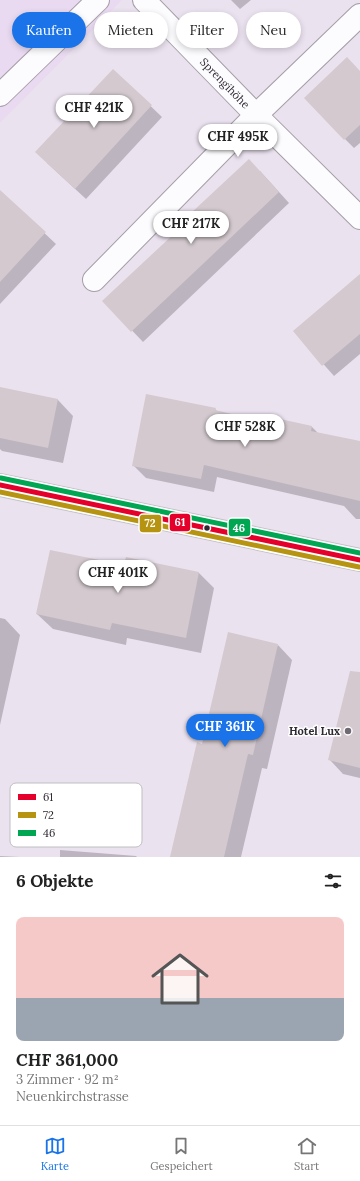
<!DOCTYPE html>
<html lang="de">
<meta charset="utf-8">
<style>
:root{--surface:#fff;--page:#f2f2f2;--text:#222;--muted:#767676;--line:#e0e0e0;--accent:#1a73e8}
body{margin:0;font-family:Lora,serif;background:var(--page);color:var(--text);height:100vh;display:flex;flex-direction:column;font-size:15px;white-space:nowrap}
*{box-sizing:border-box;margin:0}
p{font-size:13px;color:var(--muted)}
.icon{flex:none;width:22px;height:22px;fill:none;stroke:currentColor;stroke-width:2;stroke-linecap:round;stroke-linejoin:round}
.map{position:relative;height:857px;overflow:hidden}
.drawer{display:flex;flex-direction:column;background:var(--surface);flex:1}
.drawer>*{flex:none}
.guide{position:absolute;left:12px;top:12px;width:336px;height:36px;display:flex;gap:8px}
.price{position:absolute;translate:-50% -34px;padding:0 9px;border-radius:14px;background:#fff;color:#222;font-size:13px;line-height:26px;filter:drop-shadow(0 1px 2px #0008)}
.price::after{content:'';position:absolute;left:50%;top:24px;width:12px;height:9px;margin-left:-6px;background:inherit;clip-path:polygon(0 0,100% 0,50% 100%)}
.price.selected{background:var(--accent);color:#fff}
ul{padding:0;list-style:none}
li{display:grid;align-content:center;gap:8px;height:212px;padding:0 16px}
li+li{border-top:1px solid var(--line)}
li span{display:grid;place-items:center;height:124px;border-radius:8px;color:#555}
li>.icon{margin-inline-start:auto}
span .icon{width:72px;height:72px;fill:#fffc;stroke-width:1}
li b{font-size:17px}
h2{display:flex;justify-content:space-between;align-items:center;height:48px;padding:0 16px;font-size:17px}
.chip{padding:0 14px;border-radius:18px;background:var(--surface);box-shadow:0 2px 6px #0003;font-size:14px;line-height:36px}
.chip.selected{background:var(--accent);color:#fff}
.tab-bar{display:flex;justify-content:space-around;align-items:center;height:56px;border-top:1px solid var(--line);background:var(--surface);font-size:11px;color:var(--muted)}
.tab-bar a{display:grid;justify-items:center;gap:2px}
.tab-bar .selected{color:var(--accent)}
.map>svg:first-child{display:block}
.built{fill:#e9daf1}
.shadow{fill:#0003}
.building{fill:#d3c9ce}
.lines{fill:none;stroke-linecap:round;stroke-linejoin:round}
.street-casing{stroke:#a59ea8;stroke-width:24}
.primary-casing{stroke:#c6c2c8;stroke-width:24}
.street{stroke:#fcfbfd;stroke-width:22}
.primary{stroke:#dceaea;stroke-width:22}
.bus-1-casing{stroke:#fff;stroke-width:8}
.bus-2-casing{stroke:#fff;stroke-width:8}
.bus-3-casing{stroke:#fff;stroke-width:8}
.bus-1{stroke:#e4002b;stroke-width:5}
.bus-2{stroke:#b69311;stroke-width:5}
.bus-3{stroke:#00a651;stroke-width:5}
.bus-dot{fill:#2e2831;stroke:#fff;stroke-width:1.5}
.poi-dot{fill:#706974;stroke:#fff;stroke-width:1.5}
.labels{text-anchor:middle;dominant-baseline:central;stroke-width:3;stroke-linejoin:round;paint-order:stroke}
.street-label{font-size:11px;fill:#2e2831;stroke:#fff}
.poi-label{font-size:11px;font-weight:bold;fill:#2e2831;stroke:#fff;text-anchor:end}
.key{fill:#fff;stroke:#c0bec1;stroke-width:1}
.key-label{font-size:11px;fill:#2e2831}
.line-badge{stroke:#fff;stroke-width:1.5}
.badge-label{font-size:11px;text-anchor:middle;font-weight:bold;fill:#fff}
</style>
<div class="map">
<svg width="360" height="857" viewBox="0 0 360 857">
<rect width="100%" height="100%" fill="#ebe2ef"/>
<path class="built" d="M0,0H122L0,123Z"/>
<path class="shadow" d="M231,0H251L240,9Z
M113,70L162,117L86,199L47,163Z
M360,72V143L354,148L345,139Z
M260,171L289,203L143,342L104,301Z
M4,195L56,244L0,304V199Z
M360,289V354L334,376L294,331Z
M0,388L58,400L73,416L63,463L2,451L0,449Z
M215,409L218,412L270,424L312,427L319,434L359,442L360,441V519H356L344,506L217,477L214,492L146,478L133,465Z
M126,558L199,573L214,588L201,653L127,638L126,645L53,629L37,614L125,567Z
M0,618L5,619L20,635L0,725Z
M278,645L292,660L267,769L262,768L241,857H171L203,745Z
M360,701V778L343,774L330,760Z
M60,850L136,856L137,857H60Z
M0,856L20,857H0Z"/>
<path class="building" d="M347,57L360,71V125L344,140L304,98Z
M113,69L152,105L75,189L35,152Z
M249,159L279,192L131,332L102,301L193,216L191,213Z
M0,190L46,232L0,282Z
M360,274V334L322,366L293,331Z
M0,387L58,399L48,448L0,438Z
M146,394L216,408L215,410L270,423L271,417L312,426L311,431L360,441V501L204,465L201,479L132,466Z
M50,550L124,565L126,557L199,572L186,638L112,623L110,630L36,614Z
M228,632L278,644L253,755L248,754L224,857H170L197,742L202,744Z
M350,671L360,672V768L328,760Z"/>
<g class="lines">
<defs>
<g id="street">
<path id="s1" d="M144,0L256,115L360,218"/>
<path d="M0,95L98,0"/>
<path d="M94,280L256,115L360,15"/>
</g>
<path id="primary" d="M0,485L360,560"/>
</defs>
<use href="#street" class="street-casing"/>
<use href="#primary" class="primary-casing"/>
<use href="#street" class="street"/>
<use href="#primary" class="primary"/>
<defs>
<path id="bus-1" d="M0,485L360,560"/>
<path id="bus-2" d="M0,492L359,567"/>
<path id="bus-3" d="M1,478L360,553"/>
</defs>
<use href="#bus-1" class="bus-1-casing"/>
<use href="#bus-2" class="bus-2-casing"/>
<use href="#bus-3" class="bus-3-casing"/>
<use href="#bus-1" class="bus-1"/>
<use href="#bus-2" class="bus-2"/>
<use href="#bus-3" class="bus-3"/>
</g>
<circle class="bus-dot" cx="207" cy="528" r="3.5"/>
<circle class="poi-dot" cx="348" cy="731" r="4"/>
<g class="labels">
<g class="street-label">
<text stroke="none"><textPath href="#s1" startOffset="116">Sprengihöhe</textPath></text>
</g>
<g class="poi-label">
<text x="340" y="731">Hotel Lux</text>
</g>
</g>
<rect x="10" y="783" width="132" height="64" rx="6" class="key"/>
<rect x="18" y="794" width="18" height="6" fill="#e4002b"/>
<rect x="18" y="812" width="18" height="6" fill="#b69311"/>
<rect x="18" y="830" width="18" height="6" fill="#00a651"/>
<g class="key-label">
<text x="43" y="801">61</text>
<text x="43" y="819">72</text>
<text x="43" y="837">46</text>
</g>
<g class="line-badge">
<rect x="169" y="513" width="22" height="19" rx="4" fill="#e4002b"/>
<rect x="139" y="514" width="23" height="19" rx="4" fill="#b69311"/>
<rect x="228" y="518" width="23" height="19" rx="4" fill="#00a651"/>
</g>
<g class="badge-label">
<text x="180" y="526">61</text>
<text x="150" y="527">72</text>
<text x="239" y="532">46</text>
</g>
</svg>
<b class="price" style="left:94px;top:129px">CHF 421K</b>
<b class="price" style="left:238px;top:158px">CHF 495K</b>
<b class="price" style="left:191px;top:245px">CHF 217K</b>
<b class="price" style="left:245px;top:448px">CHF 528K</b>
<b class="price" style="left:118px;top:594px">CHF 401K</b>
<b class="price selected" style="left:225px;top:748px">CHF 361K</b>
<div class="guide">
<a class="chip selected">Kaufen</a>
<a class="chip">Mieten</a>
<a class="chip">Filter</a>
<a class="chip">Neu</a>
</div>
</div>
<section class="drawer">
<h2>6 Objekte<svg class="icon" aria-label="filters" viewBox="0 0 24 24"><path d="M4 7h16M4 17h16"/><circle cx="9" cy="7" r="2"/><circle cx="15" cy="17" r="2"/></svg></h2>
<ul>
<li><span style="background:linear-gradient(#f6c9c9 65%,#9aa5b1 0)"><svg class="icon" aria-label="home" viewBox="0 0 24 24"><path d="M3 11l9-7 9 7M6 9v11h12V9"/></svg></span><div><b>CHF 361,000</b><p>3 Zimmer · 92 m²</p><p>Neuenkirchstrasse</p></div></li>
</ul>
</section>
<nav class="tab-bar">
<a class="selected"><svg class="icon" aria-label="map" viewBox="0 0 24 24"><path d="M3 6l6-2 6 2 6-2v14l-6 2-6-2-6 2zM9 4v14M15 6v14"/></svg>Karte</a>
<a><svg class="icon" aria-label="saved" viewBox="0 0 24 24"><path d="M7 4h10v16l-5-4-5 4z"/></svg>Gespeichert</a>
<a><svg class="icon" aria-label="home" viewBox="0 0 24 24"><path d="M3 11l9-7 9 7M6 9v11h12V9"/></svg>Start</a>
</nav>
